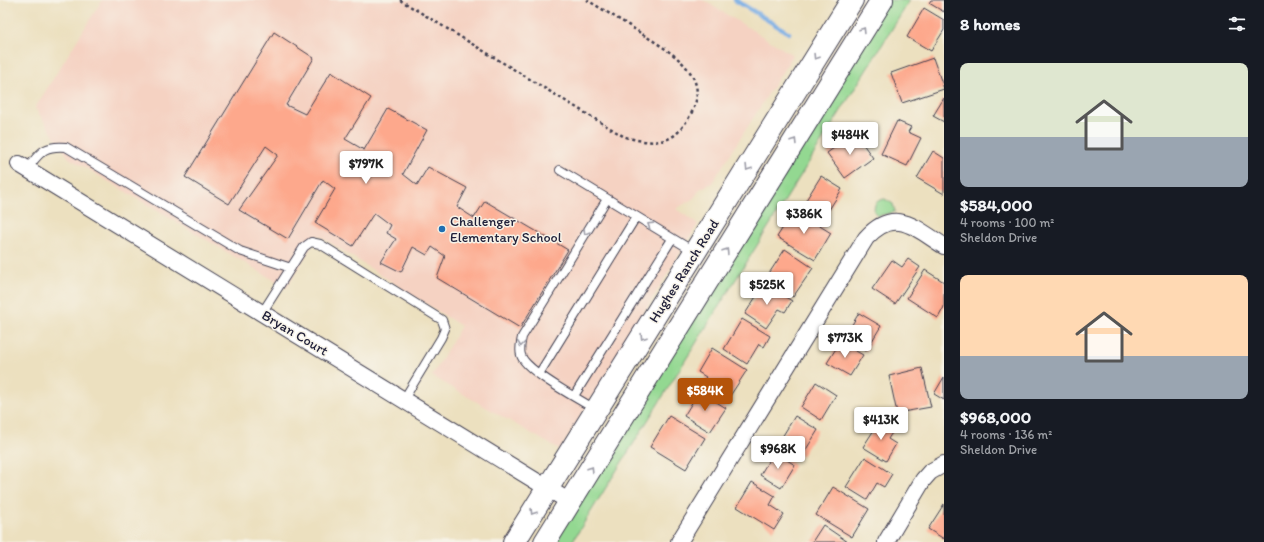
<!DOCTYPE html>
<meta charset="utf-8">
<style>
:root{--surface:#171b24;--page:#20242c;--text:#f1f3f6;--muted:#9ea1a6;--accent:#b45309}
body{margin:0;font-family:Itim,sans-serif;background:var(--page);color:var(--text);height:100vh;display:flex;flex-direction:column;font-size:15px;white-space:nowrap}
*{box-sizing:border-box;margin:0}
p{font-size:13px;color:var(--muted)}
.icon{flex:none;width:22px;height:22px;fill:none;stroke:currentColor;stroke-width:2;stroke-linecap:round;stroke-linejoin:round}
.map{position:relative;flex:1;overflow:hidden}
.side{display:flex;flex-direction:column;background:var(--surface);width:320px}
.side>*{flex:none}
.price{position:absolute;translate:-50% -34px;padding:0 9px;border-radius:4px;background:#fff;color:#222;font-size:13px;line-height:26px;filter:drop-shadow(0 1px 2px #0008)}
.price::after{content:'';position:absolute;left:50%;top:24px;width:12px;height:9px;margin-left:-6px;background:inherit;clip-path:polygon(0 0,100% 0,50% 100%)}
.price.on{background:var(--accent);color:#fff}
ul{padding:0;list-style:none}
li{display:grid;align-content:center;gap:8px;height:212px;padding:0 16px}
li span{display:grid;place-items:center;height:124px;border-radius:8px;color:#555}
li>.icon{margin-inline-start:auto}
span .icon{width:72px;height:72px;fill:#fffc;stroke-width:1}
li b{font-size:17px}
h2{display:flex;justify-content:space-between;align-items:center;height:48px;padding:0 16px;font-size:17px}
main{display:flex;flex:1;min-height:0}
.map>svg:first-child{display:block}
.built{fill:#f5d2c2}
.green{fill:#93d891;stroke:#5a7d66}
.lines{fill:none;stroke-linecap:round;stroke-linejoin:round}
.stream{stroke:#77ace4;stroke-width:4.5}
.building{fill:#fda88c}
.lane-casing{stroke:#403e4f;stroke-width:10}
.street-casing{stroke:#403e4f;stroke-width:18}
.secondary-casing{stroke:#403e4f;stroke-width:24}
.path{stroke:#403e4f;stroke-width:2.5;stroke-dasharray:3 3;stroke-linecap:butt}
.lane{stroke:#fff;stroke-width:8}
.street{stroke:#fff;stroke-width:16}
.secondary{stroke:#fff;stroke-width:22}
.oneway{stroke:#9c9ca7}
.poi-dot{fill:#1f6fb2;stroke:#f7f3e8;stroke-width:1.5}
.labels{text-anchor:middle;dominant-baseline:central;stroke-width:3;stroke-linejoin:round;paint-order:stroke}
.poi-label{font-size:14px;fill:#22223b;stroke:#f7f3e8;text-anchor:start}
.street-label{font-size:14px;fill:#22223b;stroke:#f7f3e8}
</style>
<main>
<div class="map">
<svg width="944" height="542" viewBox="0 0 944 542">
<rect width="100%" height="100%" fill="#f7f3e8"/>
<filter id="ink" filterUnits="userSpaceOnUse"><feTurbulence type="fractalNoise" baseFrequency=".025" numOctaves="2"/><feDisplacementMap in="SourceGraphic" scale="8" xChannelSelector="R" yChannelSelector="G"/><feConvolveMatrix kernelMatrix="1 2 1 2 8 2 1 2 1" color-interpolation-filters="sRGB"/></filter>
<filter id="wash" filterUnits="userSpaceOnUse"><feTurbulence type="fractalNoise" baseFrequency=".012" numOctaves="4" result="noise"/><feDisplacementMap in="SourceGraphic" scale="16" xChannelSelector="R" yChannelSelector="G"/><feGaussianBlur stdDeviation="0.9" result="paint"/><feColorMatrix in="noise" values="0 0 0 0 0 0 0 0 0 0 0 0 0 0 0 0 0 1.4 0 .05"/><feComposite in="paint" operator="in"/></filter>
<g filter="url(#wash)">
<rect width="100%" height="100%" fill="#ece0bf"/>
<path class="built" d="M102,0H703L793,55L712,183L700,189L694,198L676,209L698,224L560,450L432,376L461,326L318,235L287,288L69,158L35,108Z"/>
<path class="green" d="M879,0H910L572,542H552Z
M885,199L893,204L895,212L877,216L874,211C874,203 877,200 885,199Z"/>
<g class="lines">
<path class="stream" d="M735,0L789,33"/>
</g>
<g id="blocks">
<path class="building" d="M931,0H944V12L929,3Z
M924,8L944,20V30L931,51L907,37Z
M274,32L314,58L286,105L305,114L331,72L371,98L345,139L364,150L388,109L427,130L403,174L417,185L428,167L467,188L457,207L474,218L485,201L568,250L520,328L437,278L445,256L432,247L427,255L413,247L401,272L381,262L396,239L386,233L390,225L374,213L353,246L315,223L335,189L323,180L288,239L239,210L278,155L266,146L229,204L185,177Z
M933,58L944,89L902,103L891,73Z
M944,98V122L933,116Z
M897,121L911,127L908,132L921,138L907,166L881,154Z
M855,133L873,158L845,178L827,153Z
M933,151L944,158V194L917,178Z
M821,176L842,189L827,213L806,200Z
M794,210L831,233L815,260L777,237Z
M785,249L813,268L793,297L766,278Z
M908,259L920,267L895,304L872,289L892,260L902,267Z
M925,270L944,282V307L938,318L907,298Z
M764,284L792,301L785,312L779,309L766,328L745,314Z
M859,313L881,326L866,351L844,338Z
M742,319L770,336L764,347L759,344L747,364L724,349Z
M840,342L863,355L850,376L827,363Z
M712,348L747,370L728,399L702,383L706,377L698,372Z
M922,368L931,407L897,413L889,376Z
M944,377V400L934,394Z
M816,382L836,395L821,420L801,407Z
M699,391L726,408L710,432L684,416Z
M669,416L705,438L686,469L650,447Z
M795,416L818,430L802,456L779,442Z
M881,419L895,428L888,439L896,444L886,461L863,447Z
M774,452L795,465L781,488L760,475Z
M865,457L892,474L884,487L877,483L867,500L846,487Z
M752,482L775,496L770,505L784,514L774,530L737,507Z
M833,487L869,509L852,537L816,515Z
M944,504V539L928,529Z
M823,525L848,542H812Z"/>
</g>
</g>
<g filter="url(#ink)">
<use href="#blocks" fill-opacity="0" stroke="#403e4f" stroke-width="1"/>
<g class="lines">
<defs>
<path id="lane" d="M27,169C40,153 43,145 66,147L240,251L291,268
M560,170L695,252
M262,313L304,247L311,242L320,244L442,320L445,329L441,338L404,399
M539,374L636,217
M574,396L672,239
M596,410C581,400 525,371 521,355C519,349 521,343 522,337L607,199"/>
<path id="street" d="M19,164L570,502
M679,542L866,238C895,206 915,228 944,246
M886,542L923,480L930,472L944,464"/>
<path id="secondary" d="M514,542L852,0
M545,542L882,0"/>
</defs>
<use href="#lane" class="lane-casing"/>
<use href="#street" class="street-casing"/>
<use href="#secondary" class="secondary-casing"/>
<path class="path" d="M400,0L623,136C641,142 666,147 680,130C720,82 681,58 642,34C624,22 605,11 587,0"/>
<use href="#lane" class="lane"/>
<use href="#street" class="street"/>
<use href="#secondary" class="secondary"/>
</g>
<defs><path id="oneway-chevron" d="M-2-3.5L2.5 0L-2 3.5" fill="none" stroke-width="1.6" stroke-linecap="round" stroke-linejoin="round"/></defs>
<g class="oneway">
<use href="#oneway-chevron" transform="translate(863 30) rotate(-58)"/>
<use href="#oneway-chevron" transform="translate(816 57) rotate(122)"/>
<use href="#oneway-chevron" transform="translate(794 141) rotate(-58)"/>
<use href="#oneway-chevron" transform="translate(748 168) rotate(122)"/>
<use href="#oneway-chevron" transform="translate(650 225) rotate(-148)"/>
<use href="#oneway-chevron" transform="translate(586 232) rotate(121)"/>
<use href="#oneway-chevron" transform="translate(726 251) rotate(-58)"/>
<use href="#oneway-chevron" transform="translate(643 337) rotate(122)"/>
<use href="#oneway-chevron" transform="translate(521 344) rotate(97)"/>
<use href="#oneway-chevron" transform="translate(591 469) rotate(-58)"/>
<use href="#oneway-chevron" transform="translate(533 512) rotate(122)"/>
</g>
</g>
<circle class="poi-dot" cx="442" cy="229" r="4"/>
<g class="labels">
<g class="poi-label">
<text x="450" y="221">Challenger<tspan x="450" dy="16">Elementary School</tspan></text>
</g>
<g class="street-label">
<text transform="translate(684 271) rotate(-58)">Hughes Ranch Road</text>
<text transform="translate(295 333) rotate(31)">Bryan Court</text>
</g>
</g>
</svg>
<b class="price" style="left:850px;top:156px">$484K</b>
<b class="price" style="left:366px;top:185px">$797K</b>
<b class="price" style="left:804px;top:235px">$386K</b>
<b class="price" style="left:767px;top:306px">$525K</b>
<b class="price" style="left:845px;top:359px">$773K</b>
<b class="price on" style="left:705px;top:412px">$584K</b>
<b class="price" style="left:881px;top:441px">$413K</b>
<b class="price" style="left:778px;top:470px">$968K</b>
</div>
<section class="side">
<h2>8 homes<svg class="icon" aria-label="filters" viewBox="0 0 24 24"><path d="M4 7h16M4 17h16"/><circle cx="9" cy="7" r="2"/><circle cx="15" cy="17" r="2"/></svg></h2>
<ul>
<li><span style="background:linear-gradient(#dfe7d0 60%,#9aa5b1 0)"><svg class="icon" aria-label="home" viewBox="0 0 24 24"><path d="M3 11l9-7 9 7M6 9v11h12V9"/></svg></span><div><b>$584,000</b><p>4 rooms · 100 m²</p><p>Sheldon Drive</p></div></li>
<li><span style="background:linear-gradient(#ffd9b3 65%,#9aa5b1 0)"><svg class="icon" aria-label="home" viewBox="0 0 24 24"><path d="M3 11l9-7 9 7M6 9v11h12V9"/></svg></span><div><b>$968,000</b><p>4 rooms · 136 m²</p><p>Sheldon Drive</p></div></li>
</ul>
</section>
</main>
